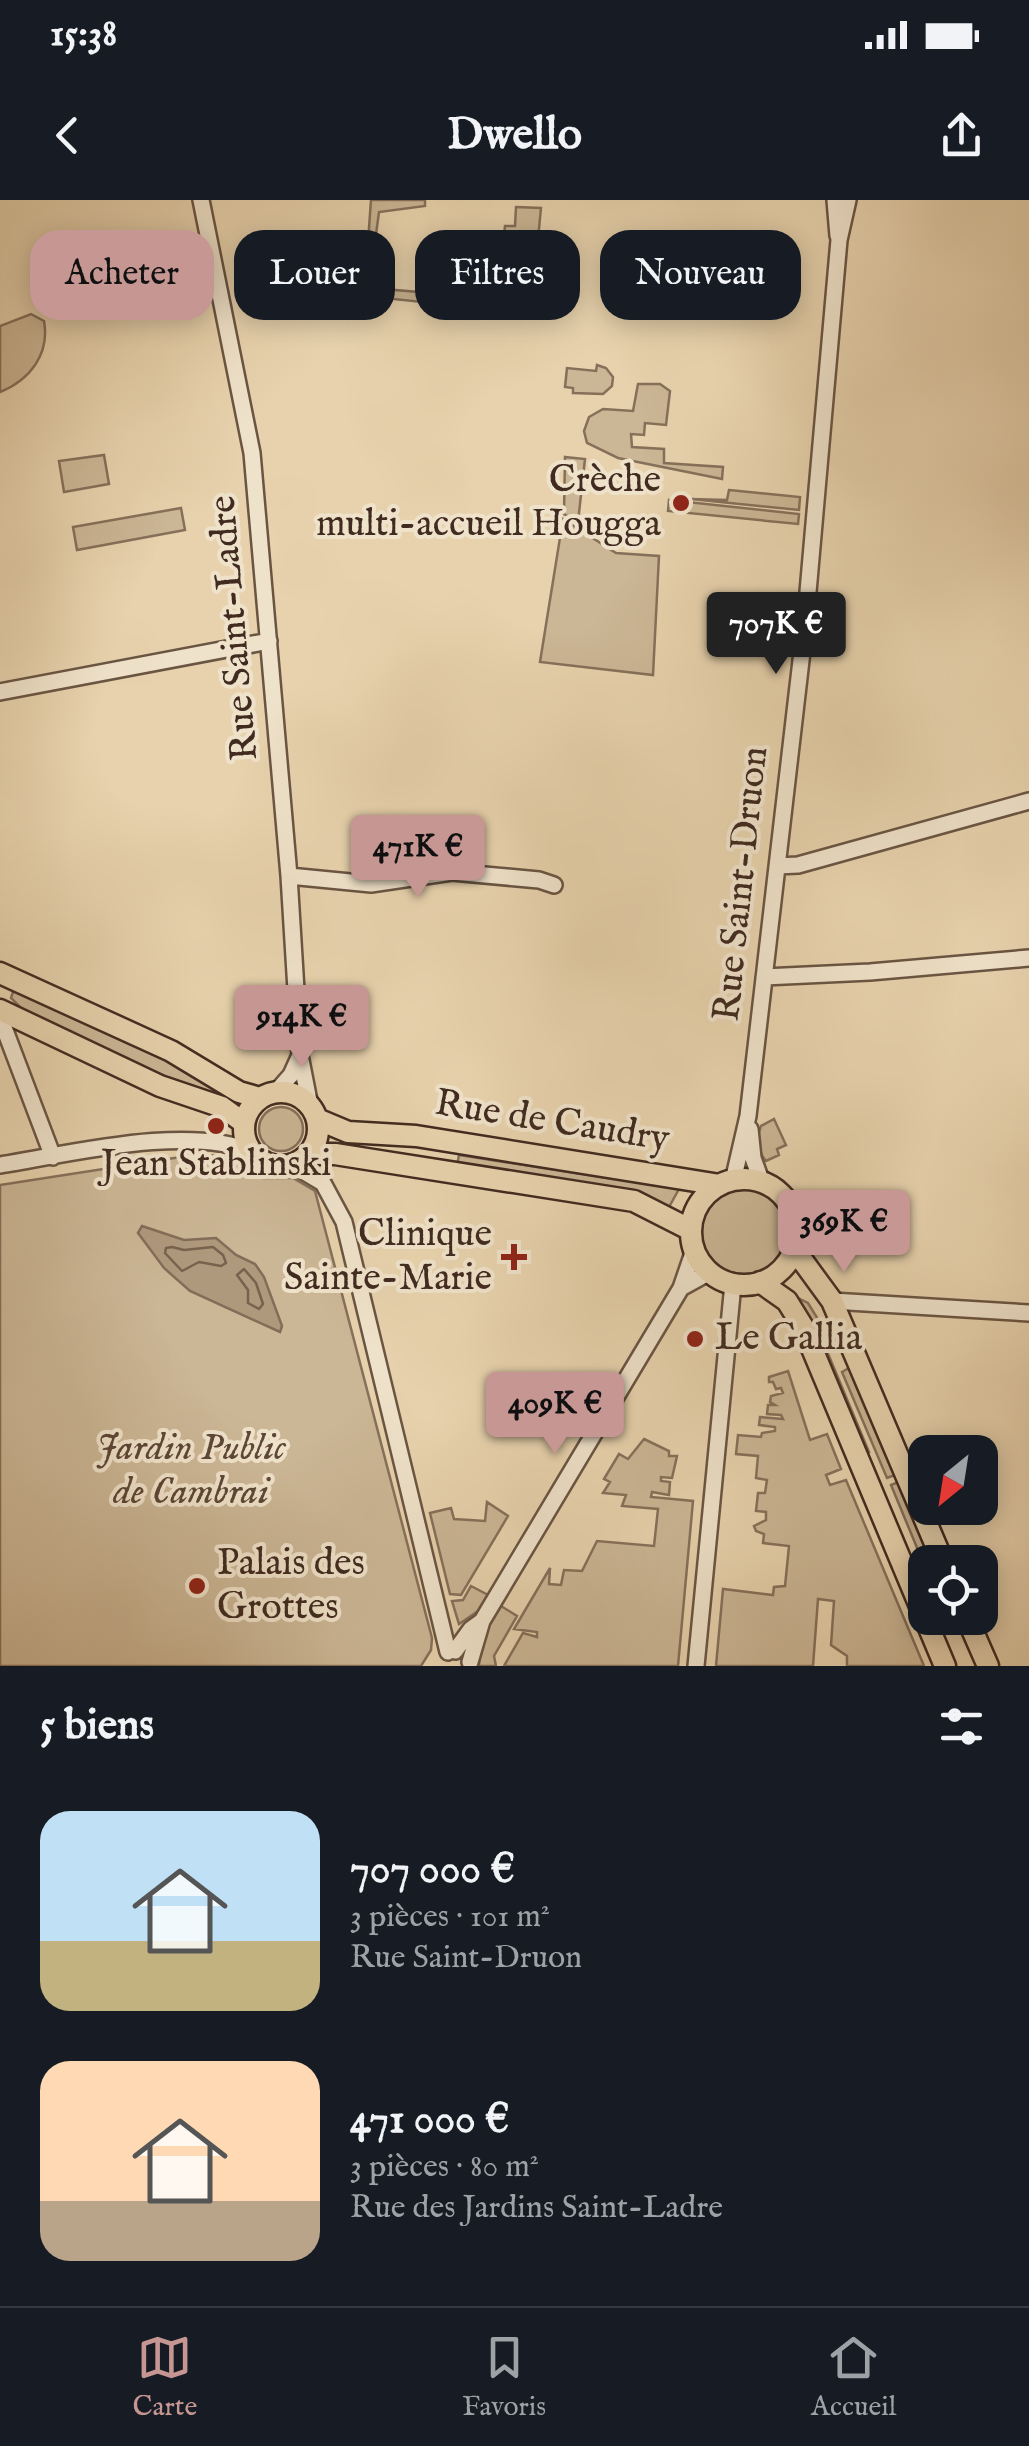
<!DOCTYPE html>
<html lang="fr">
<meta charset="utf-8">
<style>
:root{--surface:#171b24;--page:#242831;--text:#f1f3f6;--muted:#9ea1a6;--line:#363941;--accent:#c59692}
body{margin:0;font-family:"IM FELL English",serif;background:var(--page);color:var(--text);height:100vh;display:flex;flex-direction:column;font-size:38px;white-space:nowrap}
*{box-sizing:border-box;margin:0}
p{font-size:32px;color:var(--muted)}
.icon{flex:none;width:55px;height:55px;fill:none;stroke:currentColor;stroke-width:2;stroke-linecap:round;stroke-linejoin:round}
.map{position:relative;height:1466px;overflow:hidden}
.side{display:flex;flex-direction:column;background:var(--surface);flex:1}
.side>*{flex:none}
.guide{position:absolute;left:30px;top:30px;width:970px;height:90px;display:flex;gap:20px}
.needle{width:65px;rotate:210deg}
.controls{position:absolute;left:908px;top:1235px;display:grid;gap:20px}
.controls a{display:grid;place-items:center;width:90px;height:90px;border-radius:20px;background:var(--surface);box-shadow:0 5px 25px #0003;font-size:50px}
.price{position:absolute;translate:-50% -85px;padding:0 22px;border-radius:10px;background:var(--accent);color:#111;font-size:32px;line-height:65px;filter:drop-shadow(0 2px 5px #0008)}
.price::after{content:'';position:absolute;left:50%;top:60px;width:30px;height:22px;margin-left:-15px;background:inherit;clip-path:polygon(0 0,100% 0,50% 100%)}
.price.on{background:#222;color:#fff}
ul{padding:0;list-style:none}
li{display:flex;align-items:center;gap:30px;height:250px;padding:0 40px}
li span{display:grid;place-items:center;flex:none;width:280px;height:200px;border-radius:30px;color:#555}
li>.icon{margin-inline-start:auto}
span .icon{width:120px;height:120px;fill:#fffc;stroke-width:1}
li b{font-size:42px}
h2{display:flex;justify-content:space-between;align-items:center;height:120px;padding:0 40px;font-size:42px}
.pill{padding:0 35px;border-radius:30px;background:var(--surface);box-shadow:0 5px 25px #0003;font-size:35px;line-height:90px}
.pill.on{background:var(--accent);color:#111}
.status{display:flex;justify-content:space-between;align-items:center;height:70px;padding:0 50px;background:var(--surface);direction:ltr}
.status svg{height:28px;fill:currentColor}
header{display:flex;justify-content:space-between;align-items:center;height:130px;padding:0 40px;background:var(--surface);font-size:45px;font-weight:700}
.tab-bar{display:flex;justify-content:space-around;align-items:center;height:140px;border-top:2px solid var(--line);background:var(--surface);font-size:28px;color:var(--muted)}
.tab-bar a{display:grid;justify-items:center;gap:5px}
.tab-bar .on{color:var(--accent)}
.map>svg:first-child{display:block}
.green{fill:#cbb695;stroke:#86705a;stroke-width:2.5}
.water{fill:#af997d;stroke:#836d58;stroke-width:2.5}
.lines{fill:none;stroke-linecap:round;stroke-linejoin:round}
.shore{stroke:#78624e;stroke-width:2.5}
.minor-casing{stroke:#6a5543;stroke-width:20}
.major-casing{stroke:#412b20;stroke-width:25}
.minor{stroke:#efe2ca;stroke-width:15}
.major{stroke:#e7d2ad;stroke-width:20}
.poi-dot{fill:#8f2418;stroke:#efe2ca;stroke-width:4}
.labels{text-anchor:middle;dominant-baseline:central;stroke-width:8;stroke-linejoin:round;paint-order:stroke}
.poi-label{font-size:38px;fill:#412b20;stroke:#efe2ca;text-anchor:end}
.street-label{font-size:38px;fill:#412b20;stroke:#efe2ca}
.park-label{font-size:38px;font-style:italic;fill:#5d4737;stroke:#efe2ca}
</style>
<div class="status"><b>15:38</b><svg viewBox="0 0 49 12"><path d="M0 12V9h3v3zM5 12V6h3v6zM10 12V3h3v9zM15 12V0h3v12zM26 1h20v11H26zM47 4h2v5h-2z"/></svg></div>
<header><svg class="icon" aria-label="back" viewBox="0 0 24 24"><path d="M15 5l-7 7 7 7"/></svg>Dwello<svg class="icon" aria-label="share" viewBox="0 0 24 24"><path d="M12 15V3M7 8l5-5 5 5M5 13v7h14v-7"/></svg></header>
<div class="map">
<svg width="1029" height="1466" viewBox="0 0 1029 1466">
<rect width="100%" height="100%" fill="#e7d2ad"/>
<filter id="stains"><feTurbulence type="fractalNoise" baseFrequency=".002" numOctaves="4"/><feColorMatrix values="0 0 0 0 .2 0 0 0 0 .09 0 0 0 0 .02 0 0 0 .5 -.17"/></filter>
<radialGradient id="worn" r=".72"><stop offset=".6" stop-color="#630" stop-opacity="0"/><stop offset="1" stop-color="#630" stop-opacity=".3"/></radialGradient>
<path class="green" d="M371,0H425V6L379,12L375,42H368Z
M516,7L541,8L538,39L504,36L505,26H515Z
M368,44H375L372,88L442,94L441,104L364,96Z
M31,114L44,121C50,154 30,180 0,192V126Z
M597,165L606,168L613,177L612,186L603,194L573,193V188L565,187L567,168L596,171Z
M638,184H660L670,191L666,225L645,223L644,235L631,234L632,247L664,249V263L723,267L722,279L618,258L587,243L584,231L589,217L603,209L633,211Z
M104,255L109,284L64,292L59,261Z
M565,257L585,259L578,322L564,314Z
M729,290L800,297L799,310L691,299L727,300Z
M669,300L799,314L798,324L668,311Z
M181,308L185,330L77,350L73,327Z
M563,319L616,353L659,356L653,475L540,462Z
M14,789L169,859L233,896L230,901L180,885L23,810L11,798Z
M259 929a22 22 0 1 1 44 0a22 22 0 1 1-44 0Z
M774,919L786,945L777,949L779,955L766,961C757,951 756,938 761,926Z
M200,954L232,958L263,978H293L315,991L432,1438L431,1450L421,1466H0V985Z
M459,955L679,989L669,1007L636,994L457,966Z
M701 1032a43 43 0 1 1 86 0a43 43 0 1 1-86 0Z
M798,1098L808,1103L824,1129L819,1132L869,1252L864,1254L793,1101Z
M840,1136L898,1274L887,1278L842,1172L849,1168L836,1138Z
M788,1171L810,1240L827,1234L841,1269L826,1275L830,1285L846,1280L924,1466H847V1456L831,1445L834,1401L818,1399L813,1466H716L723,1389L773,1395L774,1387L785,1386L789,1346L763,1343L764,1334L756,1331L754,1326L766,1320V1312L756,1311L758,1293H765L767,1280L756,1278L758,1256L736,1254L738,1235L761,1237L762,1233L775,1231V1227L759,1225L760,1217L783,1219L781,1215L767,1214L768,1205H775L770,1202L771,1196L783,1193L781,1188L776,1189L773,1182H769V1177Z
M644,1239L669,1251V1256H677L672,1278L661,1277V1281L670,1282L669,1295L652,1292L651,1297L693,1301L678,1466H504L523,1433L537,1437V1432L514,1429L550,1368L549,1384L561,1385L564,1370L582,1371L597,1341L654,1346L658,1309L622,1306L626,1295L603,1293L610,1282L604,1279L619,1254L628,1259Z
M901,1281L934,1362H925V1367L891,1285Z
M487,1302L508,1316L461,1395L450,1394L430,1313L451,1308L454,1319L485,1321Z
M471,1386L488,1395L478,1411L459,1424L452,1401L463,1400Z
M501,1406L517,1416L494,1456L496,1466H479L480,1439Z"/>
<path class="water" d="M142,1026L184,1040L216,1038L236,1055L255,1064L264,1077L282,1126L280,1132L190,1091L164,1068L138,1033Z"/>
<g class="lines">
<path class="shore" d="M172,1047L184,1050L213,1047L223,1055L226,1063L221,1066L199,1062L182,1071L165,1053L166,1048Z
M244,1069L256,1083L263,1104L259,1109L248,1103V1090L237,1075Z"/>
<defs>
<path id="minor" d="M201,0L252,253L289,676L300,855L310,906
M835,0L838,36
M0,492L269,441
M777,666L798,665L1029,601
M289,676L371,684L452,672L539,680L554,685
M764,777L870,772L1029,758
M0,817L53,957
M276,892L291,875L300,855
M750,929L753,958L762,983
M291,964L323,983L344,1022L448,1452
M0,965C70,954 188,924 253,952
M733,981L748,916L805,426L839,40L848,0
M681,1088L710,1072
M832,1101L1029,1113
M455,1451L471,1429L482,1421
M470,1462L482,1421L681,1088L694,1050
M696,1466L733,1084"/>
<path id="major" d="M0,773L171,851L239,892L260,898
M0,810L160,886L222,907L244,923
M244 929a37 37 0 1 1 74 0a37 37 0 1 1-74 0Z
M317,919L348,932L416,936L720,985
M308,954H335L634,1001L691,1030
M691 1032a53 53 0 1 1 106 0a53 53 0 1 1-106 0Z
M794,1049L832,1101L943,1362
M760,1082L787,1101L803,1127L945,1466
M967,1418L988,1466"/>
</defs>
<use href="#minor" class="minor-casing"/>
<use href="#major" class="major-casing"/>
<use href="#minor" class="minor"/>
<use href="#major" class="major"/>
</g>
<g class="poi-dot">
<circle cx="681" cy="303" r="10"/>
<circle cx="216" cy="926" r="10"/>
<path d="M509 1042h10v10h10v10h-10v10h-10v-10h-10v-10h10z"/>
<circle cx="695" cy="1139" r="10"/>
<circle cx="197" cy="1386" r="10"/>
</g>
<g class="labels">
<g class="poi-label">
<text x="661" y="281">Crèche<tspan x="661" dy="44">multi-accueil Hougga</tspan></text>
<text x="216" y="965" text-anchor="middle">Jean Stablinski</text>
<text x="492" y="1035">Clinique<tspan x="492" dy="44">Sainte-Marie</tspan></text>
<text x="715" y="1139" text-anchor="start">Le Gallia</text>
<text x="217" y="1364" text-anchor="start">Palais des<tspan x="217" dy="44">Grottes</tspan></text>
</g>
<g class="street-label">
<text transform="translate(235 428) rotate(-95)">Rue Saint-Ladre</text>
<text transform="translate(742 684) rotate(-84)">Rue Saint-Druon</text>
<text transform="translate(552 922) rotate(9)">Rue de Caudry</text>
</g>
<g class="park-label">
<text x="191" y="1249">Jardin Public<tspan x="191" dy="44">de Cambrai</tspan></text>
</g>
</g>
<rect width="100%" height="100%" filter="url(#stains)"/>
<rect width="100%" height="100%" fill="url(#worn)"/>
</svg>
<div class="controls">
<a><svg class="needle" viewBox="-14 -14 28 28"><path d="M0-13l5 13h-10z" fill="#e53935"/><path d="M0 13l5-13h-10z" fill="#9ea1a6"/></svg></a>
<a><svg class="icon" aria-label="locate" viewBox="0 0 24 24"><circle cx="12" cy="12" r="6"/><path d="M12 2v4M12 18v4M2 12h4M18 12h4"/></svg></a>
</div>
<b class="price on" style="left:776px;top:477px">707K €</b>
<b class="price" style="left:418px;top:700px">471K €</b>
<b class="price" style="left:302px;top:870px">914K €</b>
<b class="price" style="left:844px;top:1075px">369K €</b>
<b class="price" style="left:555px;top:1257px">409K €</b>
<div class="guide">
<a class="pill on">Acheter</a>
<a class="pill">Louer</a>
<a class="pill">Filtres</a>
<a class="pill">Nouveau</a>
</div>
</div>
<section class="side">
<h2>5 biens<svg class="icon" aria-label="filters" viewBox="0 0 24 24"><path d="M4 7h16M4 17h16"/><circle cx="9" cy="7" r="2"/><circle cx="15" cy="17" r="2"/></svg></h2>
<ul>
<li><span style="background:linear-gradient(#bfe0f5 65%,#c2b280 0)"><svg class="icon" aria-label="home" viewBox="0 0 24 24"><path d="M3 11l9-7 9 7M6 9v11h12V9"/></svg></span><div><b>707 000 €</b><p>3 pièces · 101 m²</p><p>Rue Saint-Druon</p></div></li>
<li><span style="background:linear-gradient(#ffd9b3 70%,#b9a48a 0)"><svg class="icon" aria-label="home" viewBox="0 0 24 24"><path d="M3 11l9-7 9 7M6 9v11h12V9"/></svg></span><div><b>471 000 €</b><p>3 pièces · 80 m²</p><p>Rue des Jardins Saint-Ladre</p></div></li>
</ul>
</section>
<nav class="tab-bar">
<a class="on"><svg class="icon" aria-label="map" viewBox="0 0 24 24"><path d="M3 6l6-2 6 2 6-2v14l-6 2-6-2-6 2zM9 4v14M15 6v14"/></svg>Carte</a>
<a><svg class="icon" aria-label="saved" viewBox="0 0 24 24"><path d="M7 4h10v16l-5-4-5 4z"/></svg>Favoris</a>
<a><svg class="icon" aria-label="home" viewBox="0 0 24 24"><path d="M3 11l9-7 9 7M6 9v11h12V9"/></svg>Accueil</a>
</nav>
